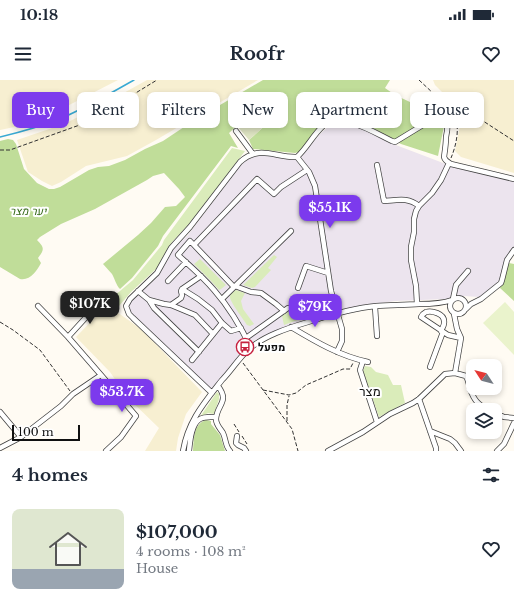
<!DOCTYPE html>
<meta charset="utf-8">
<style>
:root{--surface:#fff;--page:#f6f6f7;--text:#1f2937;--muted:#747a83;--accent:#7c3aed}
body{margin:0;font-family:"Libre Baskerville",Heebo,serif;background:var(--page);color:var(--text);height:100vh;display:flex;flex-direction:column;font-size:15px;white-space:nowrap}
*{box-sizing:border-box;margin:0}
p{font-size:13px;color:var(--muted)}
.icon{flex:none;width:22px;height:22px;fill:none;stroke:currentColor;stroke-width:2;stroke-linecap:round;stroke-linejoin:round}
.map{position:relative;height:371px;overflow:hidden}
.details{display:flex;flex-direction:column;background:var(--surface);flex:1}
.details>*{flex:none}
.hud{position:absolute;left:12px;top:12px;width:490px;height:36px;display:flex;gap:8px}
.needle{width:26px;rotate:306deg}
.buttons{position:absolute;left:466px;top:279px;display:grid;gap:8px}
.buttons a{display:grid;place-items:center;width:36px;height:36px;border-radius:8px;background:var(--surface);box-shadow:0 2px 6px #0003;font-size:20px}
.scale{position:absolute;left:12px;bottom:10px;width:68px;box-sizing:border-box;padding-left:4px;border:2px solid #101010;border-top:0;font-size:11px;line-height:14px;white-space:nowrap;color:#101010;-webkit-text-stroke:3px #fff;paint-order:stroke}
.price{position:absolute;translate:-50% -34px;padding:0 9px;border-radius:8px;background:var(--accent);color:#fff;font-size:13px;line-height:26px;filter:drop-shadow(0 1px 2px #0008)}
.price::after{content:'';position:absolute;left:50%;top:24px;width:12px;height:9px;margin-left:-6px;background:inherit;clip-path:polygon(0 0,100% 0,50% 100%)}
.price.current{background:#222;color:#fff}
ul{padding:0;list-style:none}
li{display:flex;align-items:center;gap:12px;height:100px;padding:0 12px}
li span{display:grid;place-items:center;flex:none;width:112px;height:80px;border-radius:8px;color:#555}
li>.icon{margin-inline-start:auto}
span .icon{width:48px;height:48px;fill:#fffc;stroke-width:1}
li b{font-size:17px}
h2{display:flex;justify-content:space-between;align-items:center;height:48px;padding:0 12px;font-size:17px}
.pill{padding:0 14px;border-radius:8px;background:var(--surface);box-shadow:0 2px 6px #0003;font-size:14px;line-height:36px}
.pill.current{background:var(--accent);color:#fff}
.status{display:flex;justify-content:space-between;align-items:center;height:28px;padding:0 20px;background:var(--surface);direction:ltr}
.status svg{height:11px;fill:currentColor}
header{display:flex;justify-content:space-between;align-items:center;height:52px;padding:0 12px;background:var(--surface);font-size:18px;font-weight:700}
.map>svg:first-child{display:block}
.industrial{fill:#ece4ee}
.farmland{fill:#f7efd1}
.green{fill:#daecba}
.forest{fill:#c0dd99}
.cemetery{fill:#dde3c2}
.pitch{fill:#eaf3cc}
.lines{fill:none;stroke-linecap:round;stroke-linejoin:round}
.stream{stroke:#39a9d3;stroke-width:1.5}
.minor-casing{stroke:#434343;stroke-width:6}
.path{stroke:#323232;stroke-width:1;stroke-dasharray:4 2;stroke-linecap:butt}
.minor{stroke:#fff;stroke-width:4.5}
.labels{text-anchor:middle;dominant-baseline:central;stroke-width:4;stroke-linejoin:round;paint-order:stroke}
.park-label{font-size:11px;font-style:italic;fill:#376b1c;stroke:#fff}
.poi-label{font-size:11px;font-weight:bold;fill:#101010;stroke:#fff;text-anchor:start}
.quarter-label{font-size:13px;fill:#101010;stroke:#fff}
</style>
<div class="status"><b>10:18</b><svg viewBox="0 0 49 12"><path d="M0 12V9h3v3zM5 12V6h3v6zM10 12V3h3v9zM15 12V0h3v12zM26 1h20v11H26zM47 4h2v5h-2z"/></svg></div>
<header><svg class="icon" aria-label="menu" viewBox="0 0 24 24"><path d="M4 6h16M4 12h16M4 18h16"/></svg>Roofr<svg class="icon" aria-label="heart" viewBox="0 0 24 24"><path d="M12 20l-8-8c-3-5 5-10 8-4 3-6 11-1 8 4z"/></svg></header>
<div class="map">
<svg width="514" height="371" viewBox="0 0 514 371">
<rect width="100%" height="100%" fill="#fffbf3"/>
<path class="industrial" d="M334,43H344L358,46L388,62L451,86L514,100V167L505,179L501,197L498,202L484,215L479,217L464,216L447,219L395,221L369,225L317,236L286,246L255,260L243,270L211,310L132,234L129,229L130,222L154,200L160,192L172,170L188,155L241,85L247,80L253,77L263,75L296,79L301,77L320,54L330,45Z"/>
<path class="farmland" d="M0,0H118L34,43L0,50Z
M147,0H258L156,60L127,76L86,86L61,102L52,106L42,101L28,92L17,60L64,44L104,24Z
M433,0H514V93L461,77L455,71L460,46L458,28L435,5Z
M107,225L141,249L202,312L186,334L178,358L176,371H145L159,348L127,317L110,292L76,257Z"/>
<path class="green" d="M232,68L245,71L193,140L172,162L168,168L157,188L131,212L119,226L115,222L114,216L133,200L162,165L164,160Z
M274,175L277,177L268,188L271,190L255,207L252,208L243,205Z
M200,179L226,205L221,209L219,210L211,201L194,184Z
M236,210L245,213L241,221L243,229L254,244L250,246L247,245C244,240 230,222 230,217C230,214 233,212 236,210Z
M298,230L310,231L317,233L284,245L282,236L289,231Z
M365,286L371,287L376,292L388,295L393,305H401L405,323L379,337L363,291Z
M217,312L219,314V319L214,334L208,333L200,337Z"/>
<path class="forest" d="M263,0H390L385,8L395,15L410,22L423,18L422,25L437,32L433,40L444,46L438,76L401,64L366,44L346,37H339L322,43L299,72L295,73L253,69L249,60L281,31L269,16L229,53L238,68L231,66L163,156L158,166L132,198L120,209C116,205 115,199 112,194C109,191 106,187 103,184L138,155L151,143L165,127L176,126L185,117L179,109L164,93L153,96L147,100L95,129L61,144L40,157L37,160C45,168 44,170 38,178L41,183C37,191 30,201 20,199L0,187V61L8,59L13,60L16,64L24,89L37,103L49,109H54L60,107L89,90L98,87L109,86L125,80L145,69L163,61L196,39Z
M509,183L514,184V221L500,208Z
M206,340L211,341V344L220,355L225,371H193C194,360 193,344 206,340Z"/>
<path class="cemetery" d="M270,16L281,31L249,60L237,46Z"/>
<path class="pitch" d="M505,222L514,232V275L483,243Z"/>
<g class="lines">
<path class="stream" d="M0,57C21,52 42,46 62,38C87,27 111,13 134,0"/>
<defs>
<path id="minor" d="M236,51L253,74
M297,77L309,92L315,106L331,211L342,249V261L337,272
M377,85L384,121C398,120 408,117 419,126
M194,165L234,207
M168,201L186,182
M235,206L251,212L261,213L276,224L284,231
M298,208L306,186L328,193
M182,209L198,219L212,230L222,243L231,251L241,248
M138,211L149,220L154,228L199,272
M450 226a8 8 0 1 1 16 0a8 8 0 1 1-16 0Z
M222,219L291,151
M453,219L456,205L468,191
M149,220L164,224L171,225L195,235L213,254
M417,224L416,206L411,180V167L414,152V139L416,131L419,126L432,113L441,100L449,83
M171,225L181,218L182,215L181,211L182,209L201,196
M375,227L377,256
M466,229L471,224L481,219L501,203L502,200L507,180L514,170
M454,234L457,249L461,258L455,293L466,296C468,300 469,304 470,309C474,320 478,325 489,330
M291,247C316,262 340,276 368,282
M441,251C442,248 445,245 444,241C444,234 432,230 426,232C424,233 422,235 421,237L448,255L461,258
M68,257L100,222
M246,258L288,228L300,227L320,229L334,223
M251,268C241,247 229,227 214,210C203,197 190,186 178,175L190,161L194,165L257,99L274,114L281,107L307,90
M192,280L222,243
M363,281L360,290L377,342
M430,287L443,252
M101,295L136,336L121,357L106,371
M218,306C230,322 217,324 216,339C216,345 220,348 223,353C226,359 225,366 230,371
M212,313L133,238L129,234L126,226L130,219L157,193L171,168L190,147L240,82C260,64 275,78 297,77C307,68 313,55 323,46C341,31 375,53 392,61L395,62L436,37C450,35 448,48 446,57C446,64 445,70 444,77C445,81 448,82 451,84L514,99
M419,319L436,368V371
M0,332L21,357
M495,333L504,337L514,338
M430,351L450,359L455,363L461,371
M237,356L236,363L238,365L244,368L246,371
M0,368L21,357L61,326L73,314L101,295L68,257L38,226
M183,371C188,341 204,323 222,300C231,291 238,279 248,270C263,256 288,248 308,242C330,235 353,228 376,226C390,225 404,225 419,224C430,224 441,224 452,220
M189,371C190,362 191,344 200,339C205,336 211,337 216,337
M328,371L363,352L390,334L413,323L419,319L445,294L455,293
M497,371L504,364L514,343"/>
</defs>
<use href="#minor" class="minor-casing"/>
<path class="path" d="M419,0L434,14L455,37C460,49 456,66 451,78
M456,37L471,36L480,39L514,61
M0,70H10L88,42L157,0
M0,242L13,250L40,270L70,311
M243,283L292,349L298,371
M263,310L289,315L296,313L306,305L327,296L343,289H350L353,283
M287,341V325L289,316
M234,344L239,352
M242,356L247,364"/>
<use href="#minor" class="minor"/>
</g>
<defs>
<symbol id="bus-ring" viewBox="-11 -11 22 22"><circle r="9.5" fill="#fff" stroke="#c6213f" stroke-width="1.5"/><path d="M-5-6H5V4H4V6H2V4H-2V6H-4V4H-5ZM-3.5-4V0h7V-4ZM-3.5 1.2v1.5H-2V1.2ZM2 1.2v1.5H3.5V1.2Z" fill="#c6213f"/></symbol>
</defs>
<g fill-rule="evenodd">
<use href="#bus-ring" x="235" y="257" width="20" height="20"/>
</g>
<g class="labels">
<g class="park-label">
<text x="28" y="131">יער מצר</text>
</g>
<g class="poi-label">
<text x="258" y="267">מפעל</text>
</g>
<g class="quarter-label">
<text x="370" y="311">מצר</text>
</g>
</g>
</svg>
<div class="buttons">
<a><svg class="needle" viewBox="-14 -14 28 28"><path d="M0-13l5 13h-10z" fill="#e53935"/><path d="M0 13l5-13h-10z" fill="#747a83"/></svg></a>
<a><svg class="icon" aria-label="layers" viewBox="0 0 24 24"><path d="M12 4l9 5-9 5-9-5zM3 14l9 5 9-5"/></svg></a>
</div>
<div class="scale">100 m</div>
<b class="price" style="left:330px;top:149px">$55.1K</b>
<b class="price current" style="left:90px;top:245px">$107K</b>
<b class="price" style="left:315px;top:248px">$79K</b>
<b class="price" style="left:122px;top:333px">$53.7K</b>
<div class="hud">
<a class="pill current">Buy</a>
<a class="pill">Rent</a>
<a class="pill">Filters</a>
<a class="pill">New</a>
<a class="pill">Apartment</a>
<a class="pill">House</a>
</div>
</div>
<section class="details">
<h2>4 homes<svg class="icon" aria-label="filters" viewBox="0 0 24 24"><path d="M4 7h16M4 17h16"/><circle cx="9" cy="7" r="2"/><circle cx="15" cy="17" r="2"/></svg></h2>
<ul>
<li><span style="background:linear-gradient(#dfe7d0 75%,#9aa5b1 0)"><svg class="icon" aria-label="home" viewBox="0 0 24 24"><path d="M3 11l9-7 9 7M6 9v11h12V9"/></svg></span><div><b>$107,000</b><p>4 rooms · 108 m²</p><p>House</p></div><svg class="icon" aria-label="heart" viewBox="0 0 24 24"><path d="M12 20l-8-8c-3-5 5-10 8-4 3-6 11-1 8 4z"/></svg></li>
</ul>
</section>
